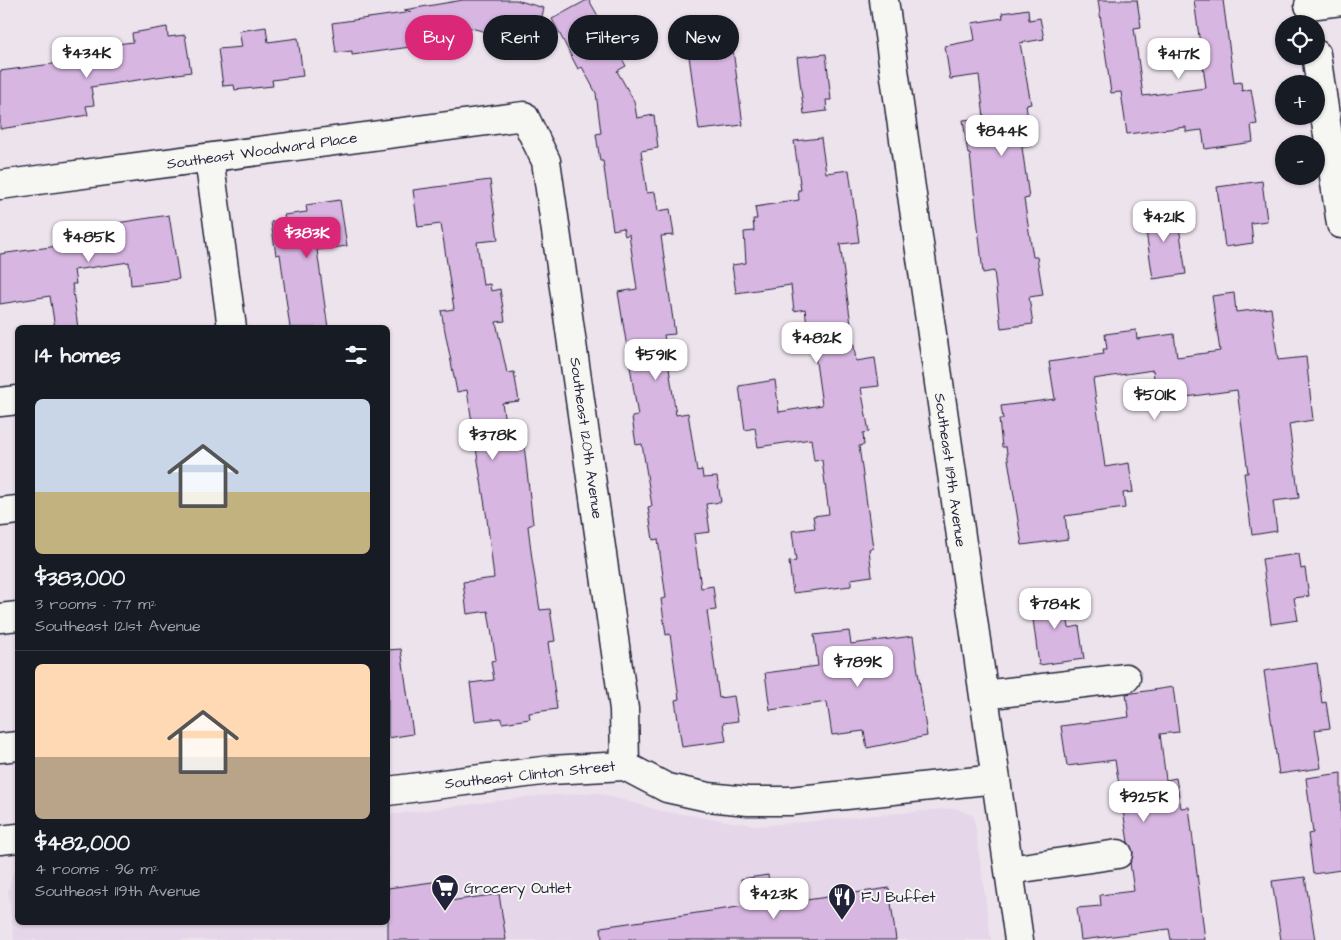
<!DOCTYPE html>
<meta charset="utf-8">
<style>
:root{--surface:#171b24;--page:#20242c;--text:#f1f3f6;--muted:#9ea1a6;--line:#363941;--accent:#db2777}
body{margin:0;font-family:"Architects Daughter",sans-serif;background:var(--page);color:var(--text);height:100vh;display:flex;flex-direction:column;font-size:19px;white-space:nowrap}
*{box-sizing:border-box;margin:0}
p{font-size:16px;color:var(--muted)}
.icon{flex:none;width:28px;height:28px;fill:none;stroke:currentColor;stroke-width:2;stroke-linecap:round;stroke-linejoin:round}
.map{position:relative;flex:1;overflow:hidden}
.details{position:absolute;left:15px;top:325px;width:375px;height:600px;display:flex;flex-direction:column;background:var(--surface);border-radius:8px;box-shadow:0 1px 4px #0004}
.details>*{flex:none}
.top-card{position:absolute;left:405px;top:15px;width:475px;height:45px;display:flex;gap:10px}
.controls{position:absolute;left:1275px;top:15px;display:grid;gap:10px}
.controls a{display:grid;place-items:center;width:50px;height:50px;border-radius:50%;background:var(--surface);box-shadow:0 1px 4px #0004;font-size:25px}
.price{position:absolute;translate:-50% -42px;padding:0 11px;border-radius:10px;background:#fff;color:#222;font-size:16px;line-height:32px;filter:drop-shadow(0 1px 2px #0008)}
.price::after{content:'';position:absolute;left:50%;top:30px;width:15px;height:11px;margin-left:-8px;background:inherit;clip-path:polygon(0 0,100% 0,50% 100%)}
.price.on{background:var(--accent);color:#fff}
ul{padding:0;list-style:none}
li{display:grid;align-content:center;gap:10px;height:265px;padding:0 20px}
li+li{border-top:1px solid var(--line)}
li span{display:grid;place-items:center;height:155px;border-radius:8px;color:#555}
li>.icon{margin-inline-start:auto}
span .icon{width:90px;height:90px;fill:#fffc;stroke-width:1}
li b{font-size:21px}
h2{display:flex;justify-content:space-between;align-items:center;height:60px;padding:0 20px;font-size:21px}
.tag{padding:0 18px;border-radius:22px;background:var(--surface);box-shadow:0 1px 4px #0004;font-size:18px;line-height:45px}
.tag.on{background:var(--accent);color:#fff}
.map>svg:first-child{display:block}
.built{fill:#e6d6e9}
.building{fill:#d7b6e1;stroke:#22223b}
.lines{fill:none;stroke-linecap:round;stroke-linejoin:round}
.minor-casing{stroke:#22223b;stroke-width:31}
.minor{stroke:#f6f6f2;stroke-width:28}
.labels{text-anchor:middle;dominant-baseline:central;stroke-width:4;stroke-linejoin:round;paint-order:stroke}
.street-label{font-size:15px;fill:#22223b;stroke:#f6f6f2}
.poi-label{font-size:15px;fill:#22223b;stroke:#f6f6f2;text-anchor:start}
</style>
<div class="map">
<svg width="1341" height="940" viewBox="0 0 1341 940">
<rect width="100%" height="100%" fill="#ede3ed"/>
<filter id="ink" filterUnits="userSpaceOnUse"><feTurbulence type="fractalNoise" baseFrequency=".02" numOctaves="2"/><feDisplacementMap in="SourceGraphic" scale="10" xChannelSelector="R" yChannelSelector="G"/><feConvolveMatrix kernelMatrix="1 2 1 2 8 2 1 2 1" color-interpolation-filters="sRGB"/></filter>
<g filter="url(#ink)">
<path class="built" d="M598,793L662,811L759,826L955,808L974,816L991,940H14L8,891L13,872L17,866L18,922H388V815L536,796Z"/>
<path class="building" d="M463,0H516L544,8L535,45L437,19L440,38L424,41L425,45L352,55V51L336,53L332,23L412,12L404,10Z
M587,0H589L626,66L617,71L634,101L637,118L654,115L658,148L641,151L647,193L655,192L658,211L670,209L674,235L661,236L675,334L664,335L676,415L688,413L697,471L702,470L703,478L717,477L721,502L706,504L710,532L694,534L701,588L713,586L716,610L707,611L719,698L734,696L738,721L723,723L726,741L682,747L675,700L679,699L670,634L666,635L661,599L666,598L658,539L653,540L648,507L652,506L642,444L636,445L632,417L638,416L618,292L637,289L629,234L625,236L623,228L613,230L603,161H600L596,134L601,133L596,93L582,67L578,69L552,19Z
M1098,0H1137L1141,27L1134,28L1143,96L1206,88L1194,0H1223L1234,83L1241,82L1242,91L1251,89L1257,124L1251,125L1253,142L1205,149L1202,130L1186,132V127L1127,134L1121,92L1111,93Z
M1028,9L1029,20L1040,18L1044,39L1020,43L1031,104L1026,105L1032,146L1022,147L1029,198L1024,199L1033,257H1037L1043,295L1029,297L1033,324L1001,328L994,271L983,273L970,154H968L963,120L984,118L979,75L950,79L945,46L975,40L972,23L1003,18L1002,13Z
M167,27L168,37L185,35L191,72L91,87L94,105L86,106L88,115L0,129V71L119,55L117,44L133,42L132,33Z
M266,27L268,42L298,38L303,76L272,80L273,86L235,90L234,85L223,86L218,49L242,47L239,31Z
M733,50L743,125L699,130L689,56Z
M826,54L831,100H826L827,111L804,114L797,57Z
M821,138L826,173L849,170L859,242L840,244L856,361L875,358L879,386L861,388L869,432L863,433L864,445L859,446L873,548L869,549L872,576L851,579V586L793,593L789,562L796,561L792,531L815,528L813,516L829,514L822,460L814,461L811,439L758,447L755,428L745,430L739,386L775,380L779,412L822,405L813,341H809L805,309L794,311L791,285L736,293L732,265L746,263L744,232L754,231L753,219H757L755,207L799,200L798,190H801L794,141Z
M490,180L498,240L477,242L483,285L490,284L491,291L500,289L505,321L496,322L507,373L514,372L519,401L502,403L509,447L524,445L533,524L528,526L532,559L540,610L550,609L555,641L548,642L557,709L529,713L530,719L502,723L501,718L475,721L470,683L494,680L491,661L496,660L488,611L467,614L463,582L494,578L487,519L467,390L457,392L441,311L454,309L441,224L418,227L413,190Z
M1262,181L1267,221L1251,223L1253,243L1225,247L1217,187Z
M340,200L347,246L317,250L328,328H290L280,254L276,255L271,222L285,220L284,215L307,212L306,205Z
M1176,207L1186,274L1153,279L1143,211Z
M169,215L179,279L131,285L129,262L74,270L76,284H72L78,328H55L50,296L0,304V254L65,245L64,231Z
M1234,293L1236,312L1271,308L1278,360L1306,357L1313,420L1289,424L1299,498L1273,501L1277,531L1252,535L1244,473H1248L1237,390L1157,401L1153,370L1093,379L1105,467L1129,463L1133,492L1123,493L1125,508L1065,516L1068,539L1022,545L1006,447H1002L999,419H1003L1001,406L1055,399L1049,362L1104,354L1103,349H1107L1105,334L1136,330L1137,339L1174,334L1177,357L1220,351L1212,296Z
M1299,554L1301,569L1305,568L1309,596L1294,598L1298,620L1271,624L1262,559Z
M1064,592L1069,628L1079,626L1084,659L1039,665L1030,596Z
M849,631L851,644L913,636L927,736L867,748L864,731L832,735L827,702L770,710L765,673L818,666L814,635Z
M401,649L413,734L388,738V650Z
M1317,663L1322,703L1326,702L1330,728L1315,730L1321,768L1279,774L1264,671Z
M1173,687L1179,732L1160,734L1166,780L1176,778L1181,808L1189,807L1205,940H1171L1169,929L1081,940L1077,908L1101,906L1100,895L1134,891L1130,863L1133,852L1128,842L1115,760L1067,766L1061,726L1129,717L1126,694Z
M1341,773V870L1313,874L1308,834L1313,833L1306,778Z
M768,875L772,905L889,888L896,940H602L601,927L745,906L741,879Z
M1305,877L1315,940H1281L1272,881Z
M440,881L443,902L499,894L506,940H388V888Z"/>
<g class="lines">
<defs>
<path id="minor" d="M884,0L1019,940
M1309,5L1341,1
M1316,54L1341,224
M209,158L232,328
M0,185L524,116L546,161L624,709L625,766
M0,402L18,400
M0,512L18,510
M0,618L18,616
M984,695L1126,678
M0,748L18,746
M388,791L550,770L625,766L667,788L708,797L748,801H790L996,779
M0,840L18,838
M1009,870L1118,854"/>
</defs>
<use href="#minor" class="minor-casing"/>
<use href="#minor" class="minor"/>
</g>
</g>
<defs>
<symbol id="supermarket-pin" viewBox="-11 -11 22 30"><path d="M0 17L-7.5 6A9.5 9.5 0 1 1 7.5 6Z" fill="#22223b" stroke="#f6f6f2"/><path d="M-6-5.5h2.5l.6 2H6L4.5 2H-2.5L-4.4-4H-6ZM-1.5 3.2a1.3 1.3 0 1 0 .1 0ZM3 3.2a1.3 1.3 0 1 0 .1 0Z" fill="#fff"/></symbol>
<symbol id="restaurant-pin" viewBox="-11 -11 22 30"><path d="M0 17L-7.5 6A9.5 9.5 0 1 1 7.5 6Z" fill="#22223b" stroke="#f6f6f2"/><path d="M-5-6h1v4h1v-4h1v4h1v-4h1v5L-1.5 .5V6h-2V.5L-5-1ZM5-6V6H3V1.5H1.5Q1.5-4 5-6Z" fill="#fff"/></symbol>
</defs>
<g fill-rule="evenodd">
<use href="#supermarket-pin" x="429" y="872" width="32" height="43"/>
<use href="#restaurant-pin" x="826" y="881" width="32" height="43"/>
</g>
<g class="labels">
<g class="street-label">
<text transform="translate(262 151) rotate(-8)">Southeast Woodward Place</text>
<text transform="translate(586 438) rotate(82)">Southeast 120th Avenue</text>
<text transform="translate(950 470) rotate(82)">Southeast 119th Avenue</text>
<text transform="translate(530 775) rotate(-6)">Southeast Clinton Street</text>
</g>
<g class="poi-label">
<text x="464" y="888">Grocery Outlet</text>
<text x="861" y="897">FJ Buffet</text>
</g>
</g>
</svg>
<div class="controls">
<a><svg class="icon" aria-label="locate" viewBox="0 0 24 24"><circle cx="12" cy="12" r="6"/><path d="M12 2v4M12 18v4M2 12h4M18 12h4"/></svg></a>
<a>+</a>
<a>−</a>
</div>
<b class="price" style="left:87px;top:79px">$434K</b>
<b class="price" style="left:1179px;top:80px">$417K</b>
<b class="price" style="left:1002px;top:157px">$844K</b>
<b class="price" style="left:1164px;top:243px">$421K</b>
<b class="price on" style="left:307px;top:259px">$383K</b>
<b class="price" style="left:89px;top:263px">$485K</b>
<b class="price" style="left:817px;top:364px">$482K</b>
<b class="price" style="left:656px;top:381px">$591K</b>
<b class="price" style="left:1155px;top:421px">$501K</b>
<b class="price" style="left:493px;top:461px">$378K</b>
<b class="price" style="left:1055px;top:630px">$784K</b>
<b class="price" style="left:858px;top:688px">$789K</b>
<b class="price" style="left:1144px;top:823px">$925K</b>
<b class="price" style="left:774px;top:920px">$423K</b>
<div class="top-card">
<a class="tag on">Buy</a>
<a class="tag">Rent</a>
<a class="tag">Filters</a>
<a class="tag">New</a>
</div>
<section class="details">
<h2>14 homes<svg class="icon" aria-label="filters" viewBox="0 0 24 24"><path d="M4 7h16M4 17h16"/><circle cx="9" cy="7" r="2"/><circle cx="15" cy="17" r="2"/></svg></h2>
<ul>
<li><span style="background:linear-gradient(#c9d6e8 60%,#c2b280 0)"><svg class="icon" aria-label="home" viewBox="0 0 24 24"><path d="M3 11l9-7 9 7M6 9v11h12V9"/></svg></span><div><b>$383,000</b><p>3 rooms · 77 m²</p><p>Southeast 121st Avenue</p></div></li>
<li><span style="background:linear-gradient(#ffd9b3 60%,#b9a48a 0)"><svg class="icon" aria-label="home" viewBox="0 0 24 24"><path d="M3 11l9-7 9 7M6 9v11h12V9"/></svg></span><div><b>$482,000</b><p>4 rooms · 96 m²</p><p>Southeast 119th Avenue</p></div></li>
</ul>
</section>
</div>
